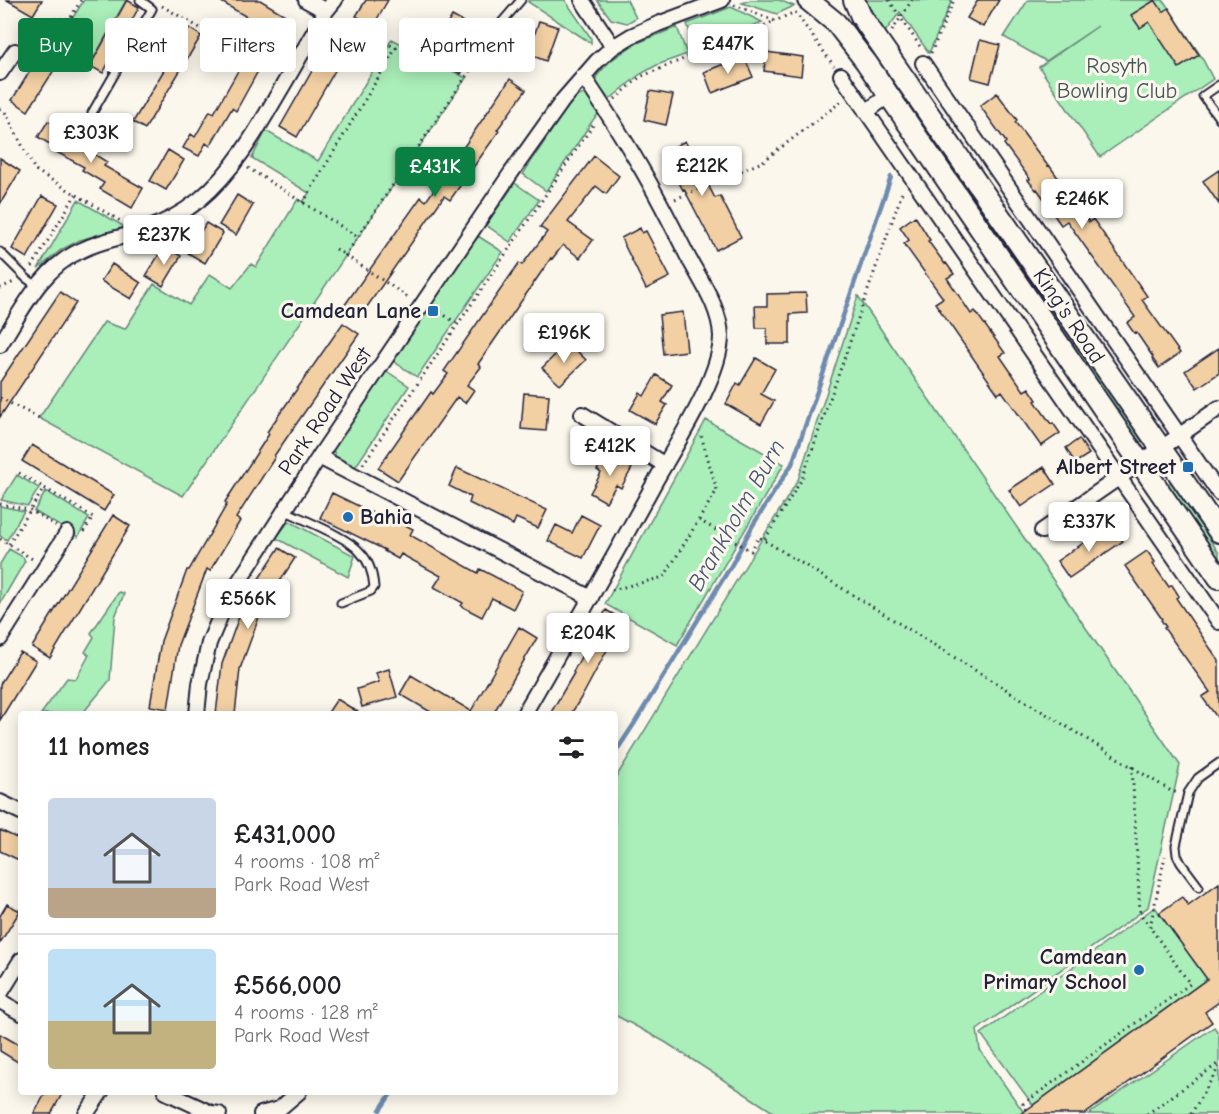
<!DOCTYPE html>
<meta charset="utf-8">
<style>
:root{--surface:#fff;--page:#f2f2f2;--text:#202124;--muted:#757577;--line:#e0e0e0;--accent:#0b8043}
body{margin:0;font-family:"Comic Neue",sans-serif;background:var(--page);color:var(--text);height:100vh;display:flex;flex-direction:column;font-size:22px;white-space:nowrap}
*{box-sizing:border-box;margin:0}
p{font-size:20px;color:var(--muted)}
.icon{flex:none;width:33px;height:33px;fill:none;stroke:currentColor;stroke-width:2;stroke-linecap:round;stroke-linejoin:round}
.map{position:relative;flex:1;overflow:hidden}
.side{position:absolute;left:18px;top:711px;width:600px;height:384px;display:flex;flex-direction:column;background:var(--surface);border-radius:6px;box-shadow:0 3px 15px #0003}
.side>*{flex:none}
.banner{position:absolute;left:18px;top:18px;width:600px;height:54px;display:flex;gap:12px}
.price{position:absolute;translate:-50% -51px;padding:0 14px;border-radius:6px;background:#fff;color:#222;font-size:20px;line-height:39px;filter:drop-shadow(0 2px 3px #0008)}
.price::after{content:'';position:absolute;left:50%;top:36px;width:18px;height:14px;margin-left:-9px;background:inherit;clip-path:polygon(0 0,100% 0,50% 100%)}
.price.active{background:var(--accent);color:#fff}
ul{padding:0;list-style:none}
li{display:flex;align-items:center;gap:18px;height:150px;padding:0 30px}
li+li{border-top:2px solid var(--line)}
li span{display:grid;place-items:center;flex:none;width:168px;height:120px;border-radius:6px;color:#555}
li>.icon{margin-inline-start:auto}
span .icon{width:72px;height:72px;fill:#fffc;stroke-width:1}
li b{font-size:26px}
h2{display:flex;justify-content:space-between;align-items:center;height:72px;padding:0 30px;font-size:26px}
.pill{padding:0 21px;border-radius:6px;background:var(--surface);box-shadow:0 3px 15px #0003;font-size:21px;line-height:54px}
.pill.active{background:var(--accent);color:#fff}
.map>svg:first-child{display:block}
.green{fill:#aaeeb9;stroke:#66887a;stroke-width:1.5}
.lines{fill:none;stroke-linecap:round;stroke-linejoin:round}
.stream{stroke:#6e8baf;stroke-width:4.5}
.building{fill:#f3d0a4;stroke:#22223b;stroke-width:1.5}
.service-casing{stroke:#22223b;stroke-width:11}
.minor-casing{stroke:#22223b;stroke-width:18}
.secondary-casing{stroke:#22223b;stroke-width:24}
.path{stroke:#22223b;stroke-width:3;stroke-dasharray:1.5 4.5;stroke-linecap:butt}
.service{stroke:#fbf7ec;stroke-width:7}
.minor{stroke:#fbf7ec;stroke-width:14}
.secondary{stroke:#fbf7ec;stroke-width:20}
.poi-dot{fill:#1f6fb2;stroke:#fbf7ec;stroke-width:2}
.labels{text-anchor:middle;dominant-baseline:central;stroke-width:6;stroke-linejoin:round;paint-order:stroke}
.park-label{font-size:22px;fill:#44555a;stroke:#fbf7ec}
.poi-label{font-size:22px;font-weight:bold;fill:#22223b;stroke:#fbf7ec;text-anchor:end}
.street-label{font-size:22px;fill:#22223b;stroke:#fbf7ec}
.water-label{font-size:24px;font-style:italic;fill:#485775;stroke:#fbf7ec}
</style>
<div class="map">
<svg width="1219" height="1114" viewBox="0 0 1219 1114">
<rect width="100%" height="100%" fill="#fbf7ec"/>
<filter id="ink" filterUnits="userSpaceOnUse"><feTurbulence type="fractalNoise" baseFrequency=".0167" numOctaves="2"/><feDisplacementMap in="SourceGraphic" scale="12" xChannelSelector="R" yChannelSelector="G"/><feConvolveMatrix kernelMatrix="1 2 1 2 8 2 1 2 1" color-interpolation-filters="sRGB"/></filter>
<g filter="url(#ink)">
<path class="green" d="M84,0H126L94,58L40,26L42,22H70Z
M530,0H565L591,38V43L528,2Z
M597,0H627L636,18L627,23L611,19Z
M750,0H779L794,6L777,14L742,3Z
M865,0H952L929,53L900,12L885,32Z
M1028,0H1163L1201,56L1213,79L1100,157L1039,67L1098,26L1046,61L1004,37Z
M731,7L762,22L696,49L687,24Z
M854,19L1142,441L1137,444L848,23Z
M677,27L687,54L657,65L639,75L609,100L597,84L596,77L610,61L635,44Z
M392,39L466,78L183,496L39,418L104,322L125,329L154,284L189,305L210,274L232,288L251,264L256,267L298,199L303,202L309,193L252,158L266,131L318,161Z
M584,94L593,101L600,112L593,120L546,191L523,174L573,98Z
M515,183L539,200L510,242L486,225Z
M78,200L125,227L80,240L61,250L38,269Z
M478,236L503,252L417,377L393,361Z
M858,296L1180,765L1148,907L977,1030L980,1050L1025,1114H776L665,1042L615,1015V779L798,480Z
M385,370L409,386L354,469L337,460L332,447Z
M706,420L784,464L677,645L605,604Z
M17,475L39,488L28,506L1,500Z
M1171,482L1219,553V565L1165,486Z
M46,491L89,518L78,537L34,511Z
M0,506L24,511L7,540L0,536Z
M289,521L355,556L348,577L276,538Z
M9,549L23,557L25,561L0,604V564Z
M119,592L124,594L115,617L110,680L82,714H41L67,678L76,679L89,655L85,652L94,637L91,633Z
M1155,907L1207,979L1033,1105L981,1034Z
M1214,1027L1219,1034V1114H1089Z"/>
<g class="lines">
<path class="stream" d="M615,753L634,724L731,566L753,525L792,464L891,177
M380,1110L392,1092"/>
</g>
<path class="building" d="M7,0H42L33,15Z
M127,0L139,7L103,73L90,66Z
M218,0H260L290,18L279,36Z
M366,0H388L373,26L356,16Z
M978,0H999L983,27L967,18Z
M1155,0L1163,12L1169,8L1199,55L1179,68L1149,22L1140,28L1131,15Z
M452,16L485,34L476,49L444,30Z
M539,21L558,27L546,61L528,54Z
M340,22L357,32L297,137L280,127Z
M189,28L201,36L145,129L133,122Z
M51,37L68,48L28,111L12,100Z
M439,40L470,59L461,74L424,53L431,41L437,45Z
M980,40L1000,45L990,83L971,78Z
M766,52L803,57L801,76L764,71Z
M744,56L753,77L712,93L704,72Z
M243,62L258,71L236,111L232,108L210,146L206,143L199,156L183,148L191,134L195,137L210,111L214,113Z
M510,79L526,90L497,130L499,131L450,200L444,196L360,317L344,306L421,197L426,201L463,149V148Z
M650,91L673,95L666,125L644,120Z
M997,93L1017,120L1015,122L1048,166L1049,165L1089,222L1093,219L1147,296L1142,300L1180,353L1159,368L1152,358L1153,357L1136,332L1134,333L1127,323L1135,317L1067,221L1061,225L1054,215L1055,214L1037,189L1036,190L1028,180L1030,179L1004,144L1006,142L980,106Z
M48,121L63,129L62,131L94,150L92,153L107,162L104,166L143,188L132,208L100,189L104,183L82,170L84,167L51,149L53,146L38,137Z
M685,141L715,198L720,196L741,237L716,250L684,189L683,190L663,153Z
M168,150L184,160L166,190L150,181Z
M594,156L619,176L606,194L596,186L568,222L593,240L580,258L563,245L552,259L551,258L478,364L481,367L467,385L474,390L465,403L457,397L398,481L378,468L431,392L433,394L448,374L444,371L519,263L522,265L547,232L540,227Z
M0,158L20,171L0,204Z
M1219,170V204L1203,181Z
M237,195L253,205L236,235L219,225Z
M42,196L58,204L27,258L12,249Z
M915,216L930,240L928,241L945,264L946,263L954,274L947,278L971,314L975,311L1005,353L1000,356L1024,391L1029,388L1037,400L1035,401L1051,424L1053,423L1060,433L1041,446L1002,391L998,394L935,303L943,298L904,244L909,240L900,227Z
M206,223L223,233L205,263L188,253Z
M640,228L642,233L646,231L670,277L646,289L621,238Z
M164,246L181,256L163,286L146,276Z
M112,264L141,283L131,299L101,281Z
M60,292L76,303L0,417V382Z
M806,293L807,313L790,314V344H767V328H756L755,306H767V294Z
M683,312L687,351L663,354L659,315Z
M343,323L359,334L274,456L275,457L236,518L240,521L210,571L207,569L178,645L168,709L150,706L161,641L187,570H189L227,504L225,502L269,434L267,432Z
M568,342L586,360L560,385L542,368Z
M1219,348V373L1197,388L1185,371Z
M756,358L775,369L761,394L774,401L761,424L726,404L737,383L740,385Z
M656,375L672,385L662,402L667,405L655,424L630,410L640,393L644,396Z
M524,393L549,395L546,431L521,429Z
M1079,439L1089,454L1075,463L1066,448Z
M32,445L114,495L104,511L22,461Z
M607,454L632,468L621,488L616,485L606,502L590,493L601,473L597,470Z
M1044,467L1055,484L1021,507L1009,490Z
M457,468L547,510L538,528L516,518L513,525L469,503L471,497L449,486Z
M332,493L385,519L387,516L413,529L410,535L478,573L480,569L522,591L513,609L492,598L482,617L461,606L463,603L434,587L441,576L401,554L398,559L384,551L385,550L320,518Z
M113,515L130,526L50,658L32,647Z
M581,515L600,525L583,558L548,541L556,525L572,533Z
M1114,528L1123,541L1069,578L1057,561L1091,538L1094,541Z
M279,548L295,558L262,609L240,669L235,714H216L222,664L245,600Z
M1147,551L1155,562L1153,564L1169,587L1172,585L1179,596L1176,598L1219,661V720L1202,697L1210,692L1164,628L1166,627L1161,620L1162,619L1125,566Z
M606,610L623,620L584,693L571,714H550L574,673L573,672Z
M519,627L537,638L493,714H434L400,694L411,675L471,711Z
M20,652L36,661L0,720V684Z
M389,669L397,697L362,707L357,689L379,682L376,673Z
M337,699L361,714H327Z
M0,830L21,840V861L0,851Z
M1219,883V1002L1205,1012L1212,1022L1085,1114H1021L1207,979L1159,913L1182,897L1188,905Z
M7,904L20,911L0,943V916Z
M0,1034L21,1046V1064L0,1051Z
M46,1092H63L51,1114H34Z"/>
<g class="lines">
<defs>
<path id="service" d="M441,35L478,57L496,29L521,0
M1219,85L1203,96L1219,118
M92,113L152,9L140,0
M0,252L26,278L37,286
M284,510C303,520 348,537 360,552C370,562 373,574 374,587L371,591L341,603
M1199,887L1181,863L1177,855L1176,846L1188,793L1198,778L1219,763"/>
<path id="minor" d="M306,0L326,11
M582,0L613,47
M923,63L1219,493
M0,73L15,51
M841,75L1219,622
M866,112L889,95
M0,345C22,310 42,267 82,250C100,241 120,238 139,232C160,225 182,214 199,200C233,172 256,132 278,94C294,67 310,39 326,11L335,0
M582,414L665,465
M319,457L591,598
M1042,531L1219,408
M0,639L67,533
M197,714L200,684L209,643L227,600L319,457L511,173L563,100L597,61L613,47L631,36L658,24L722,0
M524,714C569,636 613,559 656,480C676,444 721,376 721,336C720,308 701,281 688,257C673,227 658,197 641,168C623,137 603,106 583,76
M0,802L21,812
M0,994L21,960
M0,1001L21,1013
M166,1092L211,1113L219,1114
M86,1114L101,1092
M261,1114L279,1109L299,1092"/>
<path id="secondary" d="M808,0L836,23L866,62L1219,578
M854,0L861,16L1219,532"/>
</defs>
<use href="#service" class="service-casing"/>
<use href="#minor" class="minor-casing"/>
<use href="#secondary" class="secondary-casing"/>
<path class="path" d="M889,0L921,48
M734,5L775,21L795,12L834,66
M162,6L275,71
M892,31L912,0
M23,41L40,19H70L81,0
M931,53L954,0
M615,99L640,77L775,21
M0,109L5,112L35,170L122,222
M248,168L358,237
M675,199L762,162L842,101
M303,203L396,48L339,18
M336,249L409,298
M345,256L473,66
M32,267L76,194
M0,288L14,282
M435,309L458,324
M0,398L39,418
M363,464L595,122
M19,473L93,517L82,535
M0,504L30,510L56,526
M699,520L751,551L759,537L1171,791L1179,793
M0,539L34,560
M765,539L802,479L903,190
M9,544L44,488
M612,590L664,577L717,490L700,432
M1150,927L1165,856
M1030,1114L1023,1104L1190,984L1140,913L1132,766
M1147,1114L1219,1063
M1191,1114L1219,1067"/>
<use href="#service" class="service"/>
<use href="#minor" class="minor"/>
<use href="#secondary" class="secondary"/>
</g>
</g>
<g class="poi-dot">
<rect x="427" y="305" width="12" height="12" rx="3"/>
<rect x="1182" y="461" width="12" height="12" rx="3"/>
<circle cx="348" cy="517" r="6"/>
<circle cx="1139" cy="970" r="6"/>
</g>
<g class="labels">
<g class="park-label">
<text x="1117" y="66">Rosyth<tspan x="1117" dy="25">Bowling Club</tspan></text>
</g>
<g class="poi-label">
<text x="421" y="311">Camdean Lane</text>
<text x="1176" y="467">Albert Street</text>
<text x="360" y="517" text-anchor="start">Bahia</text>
<text x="1127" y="957">Camdean<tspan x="1127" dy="25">Primary School</tspan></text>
</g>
<g class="street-label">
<text transform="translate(1069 316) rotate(56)">King's Road</text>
<text transform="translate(325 411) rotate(-56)">Park Road West</text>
</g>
<g class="water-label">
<text transform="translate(736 515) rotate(-60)">Brankholm Burn</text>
</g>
</g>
</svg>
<b class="price" style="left:728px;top:75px">£447K</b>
<b class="price" style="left:91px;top:164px">£303K</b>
<b class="price" style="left:702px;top:197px">£212K</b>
<b class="price active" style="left:435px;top:198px">£431K</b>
<b class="price" style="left:1082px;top:230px">£246K</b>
<b class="price" style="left:164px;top:266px">£237K</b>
<b class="price" style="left:564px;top:364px">£196K</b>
<b class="price" style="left:610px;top:477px">£412K</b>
<b class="price" style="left:1089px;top:553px">£337K</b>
<b class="price" style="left:248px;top:630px">£566K</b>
<b class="price" style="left:588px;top:664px">£204K</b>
<div class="banner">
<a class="pill active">Buy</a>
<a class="pill">Rent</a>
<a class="pill">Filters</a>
<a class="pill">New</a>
<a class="pill">Apartment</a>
</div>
<section class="side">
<h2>11 homes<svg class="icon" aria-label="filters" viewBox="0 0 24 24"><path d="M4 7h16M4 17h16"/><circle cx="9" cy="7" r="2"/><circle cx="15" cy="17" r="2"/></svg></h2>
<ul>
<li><span style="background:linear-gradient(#c9d6e8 75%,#b9a48a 0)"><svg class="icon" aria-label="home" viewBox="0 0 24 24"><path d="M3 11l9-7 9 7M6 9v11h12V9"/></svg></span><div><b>£431,000</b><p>4 rooms · 108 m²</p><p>Park Road West</p></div></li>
<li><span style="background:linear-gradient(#bfe0f5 60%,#c2b280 0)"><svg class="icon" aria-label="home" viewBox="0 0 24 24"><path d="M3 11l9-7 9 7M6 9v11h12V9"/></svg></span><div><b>£566,000</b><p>4 rooms · 128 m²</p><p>Park Road West</p></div></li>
</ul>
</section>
</div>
